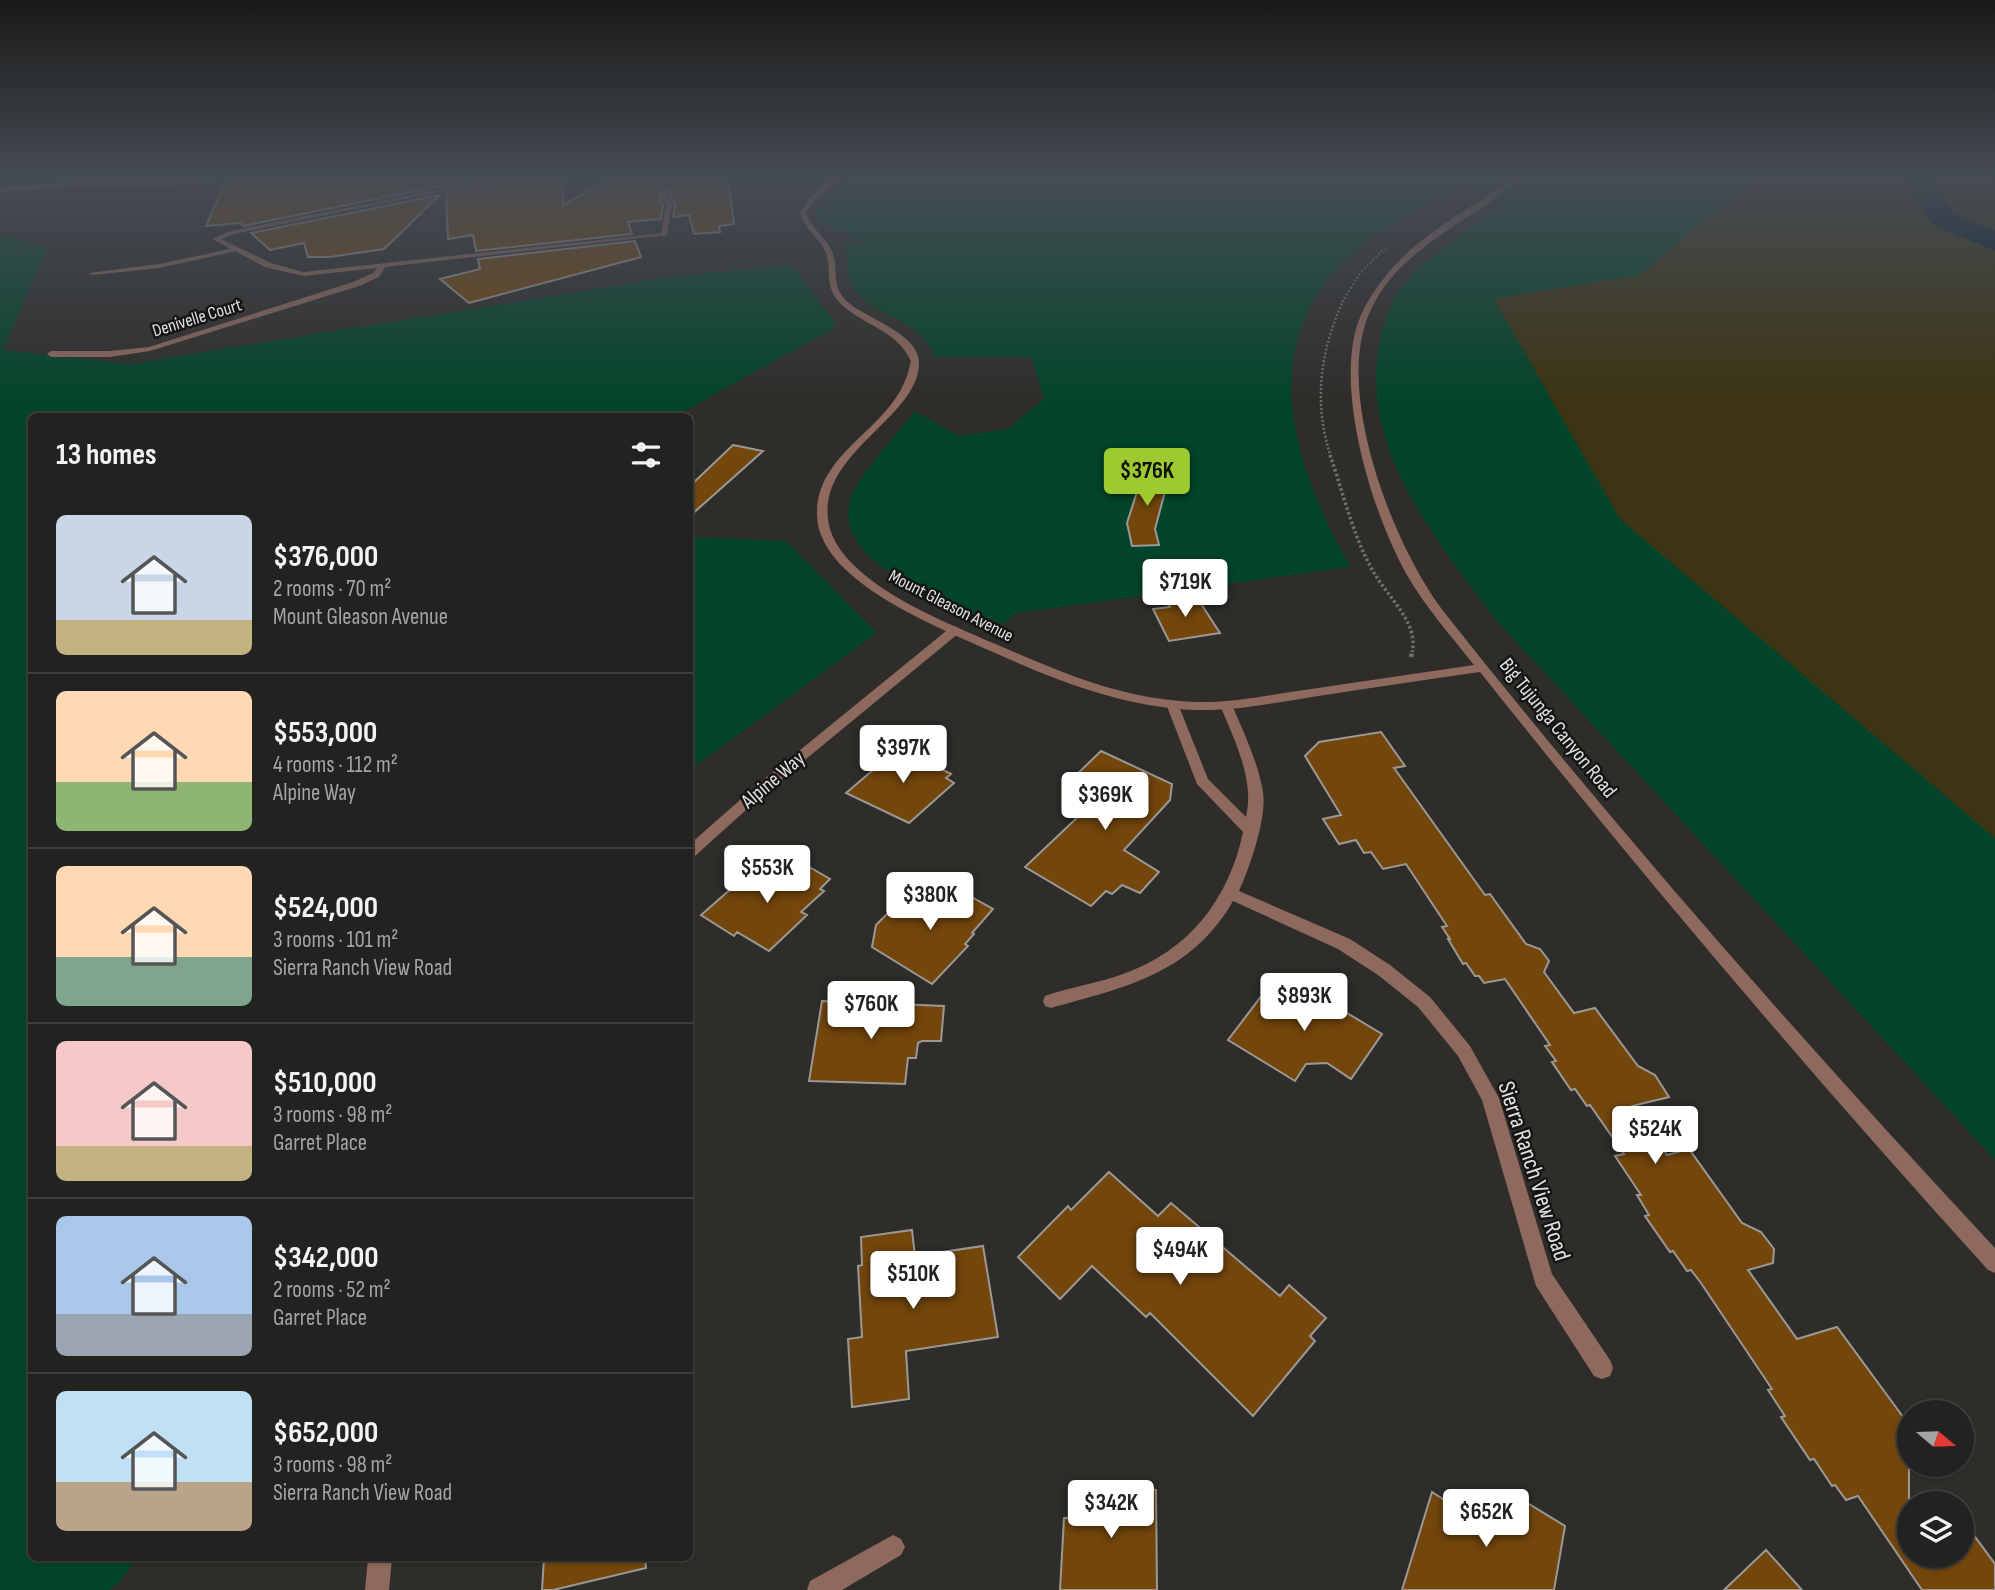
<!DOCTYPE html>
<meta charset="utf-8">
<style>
:root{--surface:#222220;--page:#2e2f2d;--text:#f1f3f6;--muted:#a2a4a5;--line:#3f3f3e;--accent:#9dca30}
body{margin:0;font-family:"Sofia Sans Condensed",sans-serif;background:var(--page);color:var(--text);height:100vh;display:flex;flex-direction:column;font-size:26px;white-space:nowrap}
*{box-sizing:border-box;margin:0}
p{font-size:23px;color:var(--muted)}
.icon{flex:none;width:38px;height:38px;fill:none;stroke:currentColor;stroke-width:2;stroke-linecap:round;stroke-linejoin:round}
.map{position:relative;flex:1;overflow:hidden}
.drawer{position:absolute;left:28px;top:413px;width:665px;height:1148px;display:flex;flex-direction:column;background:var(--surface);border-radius:10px;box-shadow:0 2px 5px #0004,0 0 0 2px var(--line)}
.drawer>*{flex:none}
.needle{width:46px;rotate:109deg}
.controls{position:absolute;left:1897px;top:1400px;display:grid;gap:14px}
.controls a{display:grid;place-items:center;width:77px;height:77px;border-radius:50%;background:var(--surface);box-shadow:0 2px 5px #0004,0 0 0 2px var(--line);font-size:35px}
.price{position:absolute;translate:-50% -60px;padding:0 16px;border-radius:7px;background:#fff;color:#222;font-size:23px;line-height:46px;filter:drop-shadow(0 2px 4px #0008)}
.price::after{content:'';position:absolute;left:50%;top:42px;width:21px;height:16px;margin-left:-10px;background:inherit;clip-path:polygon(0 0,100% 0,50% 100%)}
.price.current{background:var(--accent);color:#111}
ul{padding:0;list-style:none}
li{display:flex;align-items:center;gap:21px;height:175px;padding:0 28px}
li+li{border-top:2px solid var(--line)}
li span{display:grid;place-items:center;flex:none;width:196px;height:140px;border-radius:10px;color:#555}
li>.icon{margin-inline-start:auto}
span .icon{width:84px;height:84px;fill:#fffc;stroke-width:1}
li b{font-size:30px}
h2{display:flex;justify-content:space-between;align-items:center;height:84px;padding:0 28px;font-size:30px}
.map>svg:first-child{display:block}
.green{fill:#03452a}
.sand{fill:#3d3414}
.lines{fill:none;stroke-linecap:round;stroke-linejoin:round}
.river{fill:#011c2b;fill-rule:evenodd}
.building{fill:#73460c;stroke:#9b9996;stroke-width:2}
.path-far3{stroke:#706f6d;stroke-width:2;stroke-dasharray:2 2;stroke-linecap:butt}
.path-far2{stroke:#706f6d;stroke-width:2.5;stroke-dasharray:2 2;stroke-linecap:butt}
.path-far1{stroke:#706f6d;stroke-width:3.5;stroke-dasharray:2.5 2.5;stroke-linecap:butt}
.path{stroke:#706f6d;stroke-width:4.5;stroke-dasharray:3.5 3.5;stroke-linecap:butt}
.service{fill:#8e695d;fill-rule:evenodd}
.minor{fill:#8e695d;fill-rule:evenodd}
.tertiary{fill:#8e695d;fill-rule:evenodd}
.labels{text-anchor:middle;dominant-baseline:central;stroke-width:5;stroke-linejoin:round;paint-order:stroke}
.far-street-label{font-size:18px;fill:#e2e1df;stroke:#161514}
.street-label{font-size:21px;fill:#e2e1df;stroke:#161514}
.near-street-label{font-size:24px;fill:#e2e1df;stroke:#161514}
</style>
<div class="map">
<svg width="1995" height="1590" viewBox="0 0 1995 1590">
<rect width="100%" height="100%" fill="#2e2d2a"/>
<path class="green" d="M849,178H1995V1160L1496,620C1436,539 1355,444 1381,336C1386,316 1392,299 1405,283C1434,247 1471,232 1504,204L1468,179C1429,203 1385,224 1351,254C1251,346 1295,466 1350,567L1017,613L1003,624C959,606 828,566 851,498C860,472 898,434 915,411L959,436L1008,429L1044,399L1031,357H935C918,316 881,321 856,292C844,278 851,261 843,245L864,241L816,220L817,211Z
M0,235L47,248L3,350L130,364L678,276L792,265L837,326L676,416H32V1558H136L121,1581L109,1590H0Z
M690,537L786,541L877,633L690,770Z"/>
<path class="sand" d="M1750,178H1995V838L1620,519L1494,299L1640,275L1752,180Z"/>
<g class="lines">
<path class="river" d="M1904,178H1930L1953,213L1995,231V251L1933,225Z"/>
</g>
<path class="building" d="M258,178H481L243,226L240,223L206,226L225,182Z
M511,178H562L563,205L612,178H728L719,184L729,185L734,224L719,226L720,232L694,234L689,215L673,217L675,204L670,197L671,192L665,189L659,196L663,205L661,219L628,222L632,234L476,251L473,235L448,239L446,193Z
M440,195L384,249L330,257H308L304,243L270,250L251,233Z
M635,241L641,257L469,303L440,279L480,269L478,259Z
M733,445L763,451L690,516V486Z
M1144,470L1170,473L1155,529L1159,545L1132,546L1127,523Z
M1196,596L1220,633L1169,641L1153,609L1170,607L1166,600Z
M1381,732L1405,766L1394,768L1485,895L1490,894L1526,944L1540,949L1549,961L1544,972L1574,1013L1595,1008L1638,1066L1655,1075L1669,1097L1632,1106L1667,1155L1689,1149L1742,1223L1761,1232L1774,1249L1773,1263L1748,1270L1797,1339L1837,1327L1909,1425V1556H1962V1519L1995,1564V1590H1922L1858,1496L1846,1500L1835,1485L1832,1486L1814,1459L1810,1460L1781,1417L1785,1416L1768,1390L1772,1389L1701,1283L1691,1270L1687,1271L1673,1251L1670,1252L1645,1216L1649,1215L1637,1195H1641L1615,1156L1624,1154L1590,1105L1587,1106L1575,1089L1571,1090L1552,1062L1556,1061L1545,1046L1550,1045L1505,979L1484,983L1479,976H1475L1466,963L1463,964L1448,939H1450L1442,927L1447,926L1406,864L1383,869L1371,852L1364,853L1356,840L1339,844L1323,819L1341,815L1305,756L1319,742Z
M900,747L951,774L946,778L954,783L909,823L846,793Z
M1101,751L1172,784L1170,800L1124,850L1159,872L1140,893L1122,885L1112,894L1106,891L1091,906L1025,867L1101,795L1072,779Z
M804,864L830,879L820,889L824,891L801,912L807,915L769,951L737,932L734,936L701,915L757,866L782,881Z
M937,887L953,896L959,890L993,909L972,933L974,934L965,944L968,946L932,984L872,947L876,925L899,902L913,911Z
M1269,986L1311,987L1312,992L1382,1034L1351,1079L1327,1063L1306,1064L1295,1081L1228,1040Z
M822,1001L944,1006L941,1041H922L918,1043L916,1058H908L905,1084L809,1081Z
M1109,1172L1158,1216L1171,1203L1280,1296L1289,1285L1326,1318L1310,1336L1315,1341L1253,1416L1150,1313L1146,1317L1092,1266L1060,1299L1018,1257L1068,1206L1071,1210Z
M912,1230L915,1256L983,1246L998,1337L906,1351L909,1399L852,1407L848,1339L862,1337L858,1266L862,1265L861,1237Z
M1077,1481L1156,1490L1157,1590H1060L1064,1518H1075Z
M1508,1491L1565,1526L1554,1590H1402L1432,1492L1471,1517L1474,1503L1500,1520Z
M1766,1550L1802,1590H1724Z
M544,1558H645L646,1568L553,1590H542Z"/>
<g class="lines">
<path class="path-far3" d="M1342,302L1361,272L1385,248"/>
<path class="path-far2" d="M1331,457C1313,404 1320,351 1343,301"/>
<path class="path-far1" d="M1330,455C1344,495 1354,541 1376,576C1389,598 1419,624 1412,652"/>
<path class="path" d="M1411,657L1413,650"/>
<path class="service" d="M664,192L669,193L667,197L672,204L667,235L664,237L661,235L666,204L661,197Z
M235,248L237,251L159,268L93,275L89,273L159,264Z"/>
<path class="minor" d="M201,178H217L172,186H77L0,192V188L77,182H172Z
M495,178H508L234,234L221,239L271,263L303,272L664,233L667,235L385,267L379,277L359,286L150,351L110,357H51L47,354L51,351H110L149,347L353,282L373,273L377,268L303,276L265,267L212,239L230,231Z
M955,626L961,630L959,633L766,792L695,856L690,857V844L756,786L951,627Z
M1172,700L1178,704L1208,779L1246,817C1255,779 1234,740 1220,705L1221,702H1231L1232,705C1244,733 1258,762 1263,792C1267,818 1250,867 1239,891L1350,939L1390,965L1430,997L1470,1046L1499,1098L1552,1274L1610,1360L1613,1368L1610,1376L1602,1379L1594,1376L1536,1286L1482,1100L1458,1056L1418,1007L1378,975L1338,949L1233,901C1191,974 1126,987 1051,1008L1045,1006L1043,1001L1045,996C1071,987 1098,983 1123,974C1189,951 1229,899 1243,832L1197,784L1166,704Z
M893,1535L901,1539L905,1547L901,1555L842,1590H807L810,1581Z
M368,1558H392L389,1590H365Z"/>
<path class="tertiary" d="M832,178H839L813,202L806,213C811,228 824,236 831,249C841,270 828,286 850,304C868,318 919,335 919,362C920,417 820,451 828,519C835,580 943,621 993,643C1031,659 1070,677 1110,688C1138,696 1168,701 1197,702C1235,703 1273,694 1311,689C1365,681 1420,673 1474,665C1451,636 1426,608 1407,575C1373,515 1337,398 1356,329C1361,311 1372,293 1384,278C1417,235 1471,208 1515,178H1522C1480,214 1429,235 1392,277C1380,291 1369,310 1364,328C1341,409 1395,548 1444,612C1618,832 1804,1043 1995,1248V1273L1988,1270C1812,1076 1643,877 1480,672C1424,680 1368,688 1312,697C1274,703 1235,711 1196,710C1164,709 1133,703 1102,694C1060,682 1020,664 979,646C931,624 818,579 817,515C816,454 884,432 905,381C908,375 909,368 911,361C897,330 864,326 841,304C822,285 834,269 824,249C817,236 804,228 800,213L808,200Z"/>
</g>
<linearGradient id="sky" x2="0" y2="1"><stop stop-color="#191917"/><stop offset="0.44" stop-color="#464c55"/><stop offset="1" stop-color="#464c55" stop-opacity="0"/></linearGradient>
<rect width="1995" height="401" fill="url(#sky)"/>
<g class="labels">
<g class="far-street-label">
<text transform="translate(197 318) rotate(-17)">Denivelle Court</text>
<text transform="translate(951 606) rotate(27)">Mount Gleason Avenue</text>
</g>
<g class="street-label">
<text transform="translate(1558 728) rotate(51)">Big Tujunga Canyon Road</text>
<text transform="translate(773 780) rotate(-40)">Alpine Way</text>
</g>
<g class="near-street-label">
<text transform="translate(1534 1171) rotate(72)">Sierra Ranch View Road</text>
</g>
</g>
</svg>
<div class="controls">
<a><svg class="needle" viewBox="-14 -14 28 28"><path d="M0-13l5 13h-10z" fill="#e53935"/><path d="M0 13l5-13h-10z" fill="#a2a4a5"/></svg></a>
<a><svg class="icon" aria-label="layers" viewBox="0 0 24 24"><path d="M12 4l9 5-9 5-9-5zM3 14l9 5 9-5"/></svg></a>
</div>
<b class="price current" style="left:1147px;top:508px">$376K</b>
<b class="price" style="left:1185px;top:619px">$719K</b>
<b class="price" style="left:903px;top:785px">$397K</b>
<b class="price" style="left:1105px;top:832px">$369K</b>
<b class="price" style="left:767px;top:905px">$553K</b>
<b class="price" style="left:930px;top:932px">$380K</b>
<b class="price" style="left:1304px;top:1033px">$893K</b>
<b class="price" style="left:871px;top:1041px">$760K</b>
<b class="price" style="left:1655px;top:1166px">$524K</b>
<b class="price" style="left:1180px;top:1287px">$494K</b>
<b class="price" style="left:913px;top:1311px">$510K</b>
<b class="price" style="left:1111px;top:1540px">$342K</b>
<b class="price" style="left:1486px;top:1549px">$652K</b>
<section class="drawer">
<h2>13 homes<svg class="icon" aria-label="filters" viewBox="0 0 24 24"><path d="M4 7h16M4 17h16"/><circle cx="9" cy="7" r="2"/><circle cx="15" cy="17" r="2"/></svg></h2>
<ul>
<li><span style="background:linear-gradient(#c9d6e8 75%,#c2b280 0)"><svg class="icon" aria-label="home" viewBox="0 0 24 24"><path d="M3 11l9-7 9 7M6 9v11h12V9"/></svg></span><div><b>$376,000</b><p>2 rooms · 70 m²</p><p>Mount Gleason Avenue</p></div></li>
<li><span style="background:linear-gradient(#ffd9b3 65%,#8fb573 0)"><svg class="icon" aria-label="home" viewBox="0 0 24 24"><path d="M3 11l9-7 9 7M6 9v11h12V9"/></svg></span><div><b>$553,000</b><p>4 rooms · 112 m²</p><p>Alpine Way</p></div></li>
<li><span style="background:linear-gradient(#ffd9b3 65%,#7fa58c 0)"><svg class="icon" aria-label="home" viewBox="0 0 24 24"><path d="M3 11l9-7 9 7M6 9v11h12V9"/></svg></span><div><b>$524,000</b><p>3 rooms · 101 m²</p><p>Sierra Ranch View Road</p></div></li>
<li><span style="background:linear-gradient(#f6c9c9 75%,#c2b280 0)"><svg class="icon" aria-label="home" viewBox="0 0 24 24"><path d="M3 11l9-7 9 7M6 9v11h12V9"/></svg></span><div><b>$510,000</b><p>3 rooms · 98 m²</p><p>Garret Place</p></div></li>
<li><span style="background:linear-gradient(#a9c7e8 70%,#9aa5b1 0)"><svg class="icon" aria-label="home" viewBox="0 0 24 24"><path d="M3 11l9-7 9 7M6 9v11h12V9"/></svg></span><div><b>$342,000</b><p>2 rooms · 52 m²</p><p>Garret Place</p></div></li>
<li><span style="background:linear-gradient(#bfe0f5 65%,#b9a48a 0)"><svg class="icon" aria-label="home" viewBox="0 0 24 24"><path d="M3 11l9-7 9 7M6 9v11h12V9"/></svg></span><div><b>$652,000</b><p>3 rooms · 98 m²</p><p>Sierra Ranch View Road</p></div></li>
</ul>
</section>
</div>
